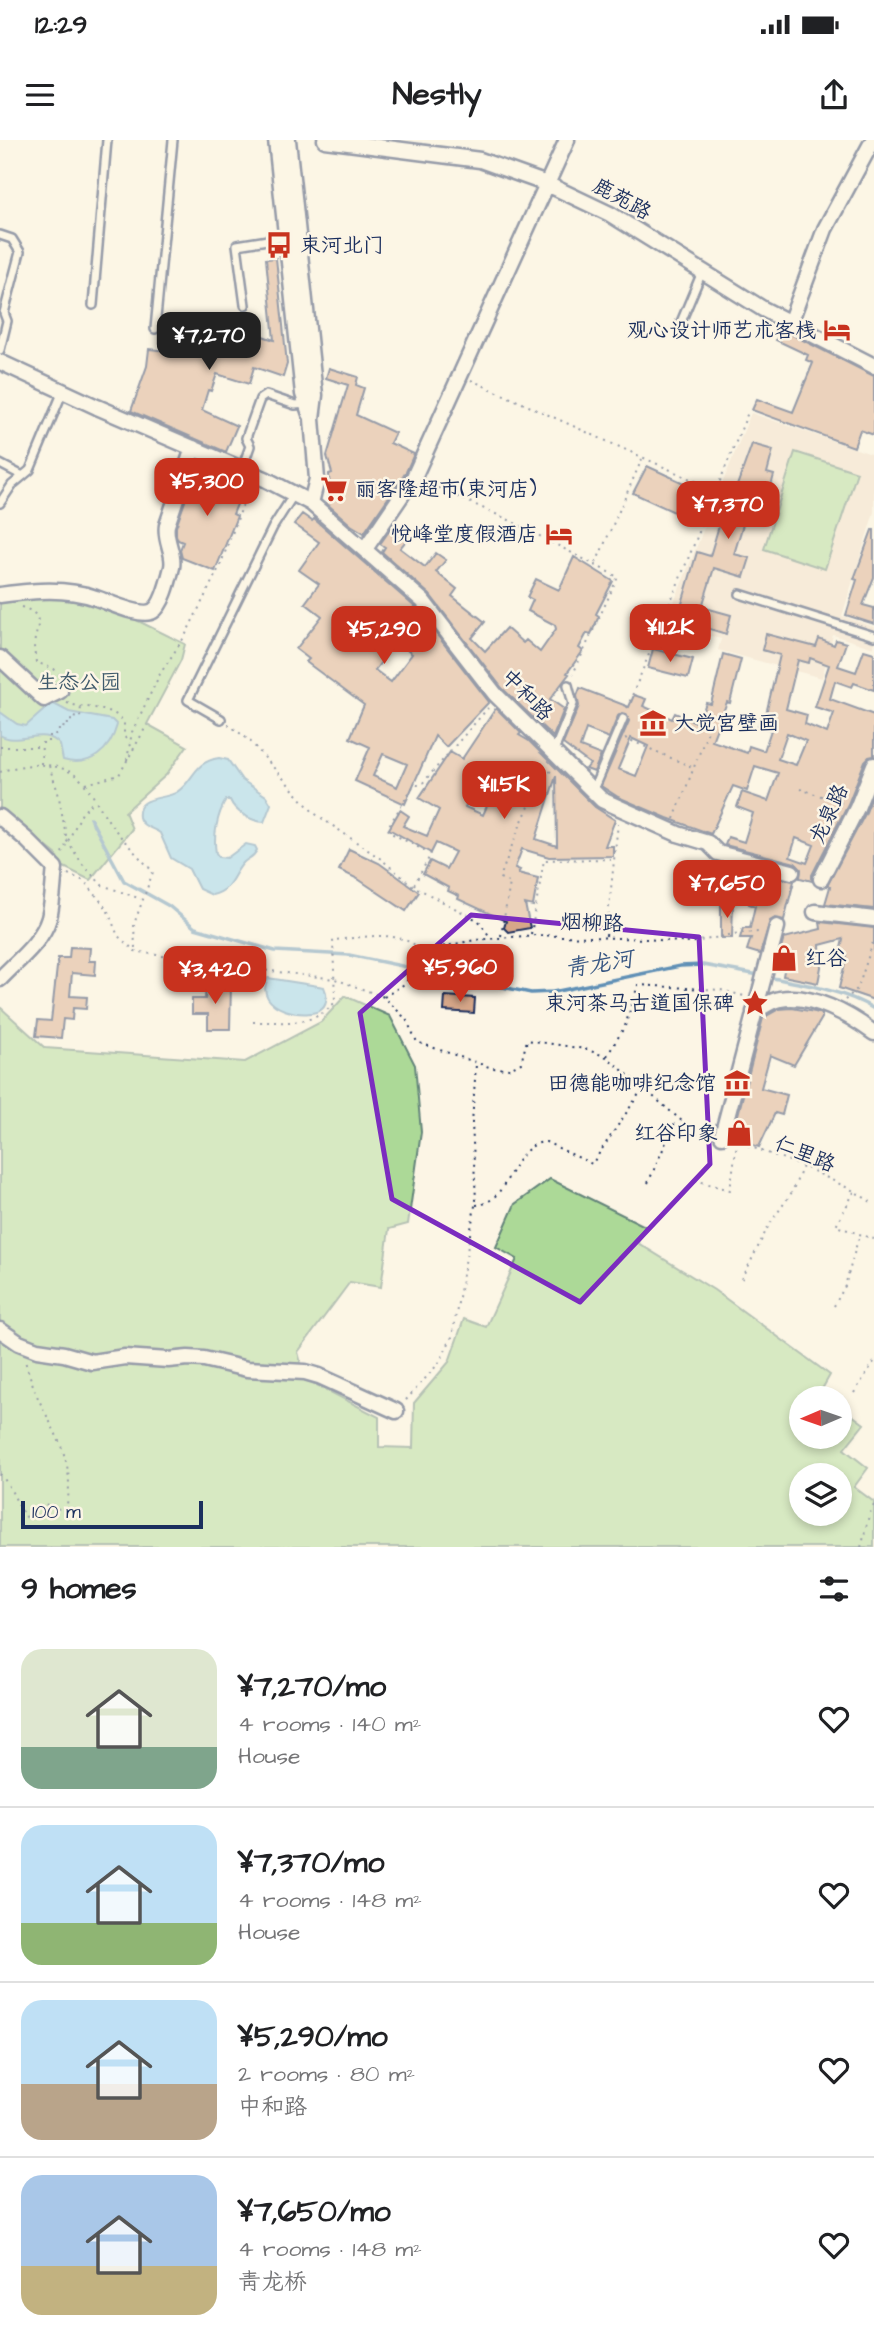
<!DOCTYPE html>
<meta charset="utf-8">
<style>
:root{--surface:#fff;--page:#f6f6f6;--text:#202124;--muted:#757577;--line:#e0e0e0;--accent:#c8321e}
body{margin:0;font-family:"Architects Daughter","LXGW WenKai TC",sans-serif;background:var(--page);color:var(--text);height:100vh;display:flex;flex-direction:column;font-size:26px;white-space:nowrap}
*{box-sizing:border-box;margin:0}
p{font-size:23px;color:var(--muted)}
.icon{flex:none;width:38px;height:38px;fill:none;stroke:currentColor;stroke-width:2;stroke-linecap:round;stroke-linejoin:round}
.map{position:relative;height:1407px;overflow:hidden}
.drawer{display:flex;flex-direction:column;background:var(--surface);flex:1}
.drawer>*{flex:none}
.needle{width:46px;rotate:268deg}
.fabs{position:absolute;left:789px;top:1246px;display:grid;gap:14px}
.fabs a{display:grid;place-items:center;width:63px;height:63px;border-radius:50%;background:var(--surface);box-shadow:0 4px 10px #0003;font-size:35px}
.scale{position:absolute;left:21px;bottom:18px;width:182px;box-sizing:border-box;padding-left:7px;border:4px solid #1b2f5e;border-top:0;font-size:19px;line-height:24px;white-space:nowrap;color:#1b2f5e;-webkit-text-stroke:5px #fcf5e5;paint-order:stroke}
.price{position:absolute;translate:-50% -60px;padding:0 16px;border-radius:14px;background:var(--accent);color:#fff;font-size:23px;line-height:46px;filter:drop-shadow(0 2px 4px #0008)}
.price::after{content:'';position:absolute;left:50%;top:42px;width:21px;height:16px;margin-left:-10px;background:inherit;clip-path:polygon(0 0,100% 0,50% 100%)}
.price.current{background:#222;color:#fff}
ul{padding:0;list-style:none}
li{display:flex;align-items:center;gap:21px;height:175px;padding:0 21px}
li+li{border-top:2px solid var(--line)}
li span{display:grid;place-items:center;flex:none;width:196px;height:140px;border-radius:21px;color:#555}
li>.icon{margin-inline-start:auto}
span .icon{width:84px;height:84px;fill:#fffc;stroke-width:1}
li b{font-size:30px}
h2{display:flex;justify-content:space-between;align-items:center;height:84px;padding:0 21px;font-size:30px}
.status{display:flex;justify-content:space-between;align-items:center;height:49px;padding:0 35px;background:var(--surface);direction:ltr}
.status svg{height:19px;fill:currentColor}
header{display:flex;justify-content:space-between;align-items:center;height:91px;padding:0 21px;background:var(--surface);font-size:32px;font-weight:700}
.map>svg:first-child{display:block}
.built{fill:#f1dec9}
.green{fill:#acd997;stroke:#64847a;stroke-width:2;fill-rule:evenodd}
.water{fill:#8fd0f1;stroke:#6190b6;stroke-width:2}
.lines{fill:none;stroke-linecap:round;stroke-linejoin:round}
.stream{stroke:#6190b6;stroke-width:3.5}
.building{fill:#d7a789;stroke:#1b2f5e;stroke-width:2;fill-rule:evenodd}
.lane-casing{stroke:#1b2f5e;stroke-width:12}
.street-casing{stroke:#1b2f5e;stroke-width:19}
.path{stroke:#1b2f5e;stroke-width:2;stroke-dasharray:2 5;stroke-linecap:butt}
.lane{stroke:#fcf5e5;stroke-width:7}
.street{stroke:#fcf5e5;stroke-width:14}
.marked{fill:none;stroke:#7b2cbf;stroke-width:5;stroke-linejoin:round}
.labels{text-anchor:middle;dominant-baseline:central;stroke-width:5;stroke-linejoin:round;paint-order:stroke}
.street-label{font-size:21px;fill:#1b2f5e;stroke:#fcf5e5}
.poi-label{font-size:21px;fill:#1b2f5e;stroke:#fcf5e5;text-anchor:end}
.park-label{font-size:21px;fill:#3f5a6c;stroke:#fcf5e5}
.water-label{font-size:23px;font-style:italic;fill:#385783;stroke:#fcf5e5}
</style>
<div class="status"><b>12:29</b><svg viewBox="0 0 49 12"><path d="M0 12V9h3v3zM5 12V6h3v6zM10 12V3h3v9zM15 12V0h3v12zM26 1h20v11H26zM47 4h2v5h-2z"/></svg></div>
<header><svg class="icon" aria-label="menu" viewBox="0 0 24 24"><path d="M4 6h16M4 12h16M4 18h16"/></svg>Nestly<svg class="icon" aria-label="share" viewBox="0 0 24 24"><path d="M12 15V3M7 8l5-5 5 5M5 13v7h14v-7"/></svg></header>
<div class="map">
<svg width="874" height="1407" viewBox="0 0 874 1407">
<rect width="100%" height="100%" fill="#fcf5e5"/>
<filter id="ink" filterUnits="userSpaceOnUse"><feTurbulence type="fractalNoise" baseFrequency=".0143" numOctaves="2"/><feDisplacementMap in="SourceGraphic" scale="14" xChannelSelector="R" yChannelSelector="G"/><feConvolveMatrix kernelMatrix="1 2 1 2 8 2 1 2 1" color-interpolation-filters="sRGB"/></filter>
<g filter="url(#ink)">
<path class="built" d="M751,273L874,315V372L842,476L874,487V508L833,495L822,538L718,510L721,499L666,482Z"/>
<path class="green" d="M795,312L857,332L825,429L764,409Z
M50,457L73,459L112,468L185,504L181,520L147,584L187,606L166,635L125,672L132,689L90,740L58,724L57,715L0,670V463Z
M345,856L390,876L415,925L421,992L408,1084L389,1089L381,1147L350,1142L298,1212L305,1239L379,1277V1307L413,1308L414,1263L449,1222L464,1179L486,1187L517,1119L496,1107L515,1064L550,1039L645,1086L638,1103L714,1150L830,1235L821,1251L830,1258H802V1297H840V1266L864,1284L844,1309L868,1328L854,1347L874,1362V1407H0V867L45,908L245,922L321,882ZM802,1335H840V1374H802Z"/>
<path class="water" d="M52,563L69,572L112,580L117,585C110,611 90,628 63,620L60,605C44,585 18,607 0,595V572L17,584L26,586Z
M219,618L228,620L242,640L266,656L271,664L264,682C251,681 235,672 230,660H226C217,675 213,696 216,713L219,717L227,718L246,704L255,706L257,710C253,718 250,717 244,722C232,734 232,751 212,755L199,749L189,729L171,718L160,693C154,688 141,687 139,677C136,655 165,660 177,652C195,640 193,622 219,618Z
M268,838L324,847C327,853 328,864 322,869C310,880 252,871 268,838Z"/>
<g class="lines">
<path class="stream" d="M90,678L124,741L169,766L195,788L275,811L349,815L531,853L553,852L680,826L703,825L759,835
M767,837C800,843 846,851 874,869"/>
</g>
<path class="building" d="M276,118L287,224L283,237L254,227L249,244L217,234L211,251L208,250L202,270L237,286L226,312L131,271L147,226L149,209L178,212L179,205L195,207L199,177L217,180L274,200L266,119Z
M781,189L874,236V295L860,290L854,307L752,270L757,259L793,272L813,223L806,220L808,215L776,200Z
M329,228L358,237L356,245L364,248L356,275L395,293L390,303L414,314L406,332L364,393L351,385L326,363L330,356L329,334L332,333L327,316L348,245L326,238Z
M752,304L773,310L767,333L774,335L767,360L752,355L734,414L750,418L744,437L714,428L702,467L731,475L726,494L697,485L698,479L679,474L697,412L710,416L729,352L734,354Z
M198,324L238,340L231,359L238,362L233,374L237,376L215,431L182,418L180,410L183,402L178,400L176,395V387Z
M647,326L686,344L685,346L696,351L693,359L706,365L698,383L633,353Z
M302,374L312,381L314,379L416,468L489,562L446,607L435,596L405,664L355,641L370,607L350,598L364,565L306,522L309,519L296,509L322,476L305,463L319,444L299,430L319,402L294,384ZM381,483L413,506L408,511L412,514L391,542L375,530L387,514L369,500ZM383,614L407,624L397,647L373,636Z
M394,384L410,396L400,408L425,427L436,413L446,420L436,432L457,449L452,456L485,482L472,498L485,511L506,488L523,503L526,500L540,512L556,489L555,485L528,471L533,460L527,457L536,439L559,450L574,417L613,441L596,474L599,476L591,494L587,493L579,508L583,511L567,533L569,534L550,559L564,569L553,597L502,548L430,455L382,412L385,407L380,404Z
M872,390H874V437L863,465L874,468V484L846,475L857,440L854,439Z
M766,494L816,507L819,499L834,505L836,500L846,503L838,526L856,532L864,510L874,513V550L854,543L852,547L835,541L830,559L874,575V616L869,617L865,621L848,664L812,735V741L800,738L801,729L795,723L725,705L728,697L744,702L753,673L737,667L742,652L768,661L778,633L755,626L747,651L733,646L711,694L667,678L618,657L601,646L629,581L626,574L622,573L618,576L609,598L586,589L580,607L601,615L594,632L586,629L590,624L563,604L579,566L577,556L580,548L629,567L634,555L646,559L643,566L672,579L675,573L698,583L706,563L711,564L723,514L741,519L730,563L727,562L712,601L747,613L749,606L764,611L771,590L758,586L761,577L765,578L780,515L762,510ZM810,518L829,525L815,567L834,573L827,593L805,584L807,575L786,569L798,520L809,523ZM787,593L806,601L796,625L778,619ZM631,598L648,606L636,636L618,629ZM796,698L814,705L807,723L790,717Z
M653,509L693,519L688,538L648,528Z
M496,568L521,593L519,595L529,601L595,667L615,680L605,706H613V716L549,717L522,709L515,728L520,730L518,733L538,738L533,766L525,764L530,788L508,792L504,788L506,781L458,759L459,756L448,751L449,748L423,734L430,721L446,729L455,712L436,703L431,713L389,689L400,670L409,676L403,686L427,696L439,670L419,658L450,612L462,619ZM556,636L557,706L536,699ZM476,646L491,657L483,675L465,667Z
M874,651V769L825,764L830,747L827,746L866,672Z
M349,709L379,723L419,752L406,771L358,739L339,730Z
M721,724L794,741L784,780L775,778L770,781L760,814L747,810L751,798H740L743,788H750L755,766L749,764L756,738L731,731L725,757L713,754Z
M721,763H733L732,798H721Z
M820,782L874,788V860L839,848L847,815L840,813L843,799L820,805L821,827L818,843L783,836L785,825L777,823L784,798L821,789Z
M70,807L90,808L89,821H96L95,835L72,833L70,856L87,857L86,869L73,868L72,880L63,879L61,898L36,896L38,880L51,881L58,818H69Z
M206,844H231L230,889H208V874H192V859H205Z
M445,856L475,858L474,873L444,871Z
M792,868L815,872L822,874V878L794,925L770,915L761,948L787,955L782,975L775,973L759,1007L732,998L763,878L779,869Z"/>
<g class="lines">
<defs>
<path id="lane" d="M0,95L12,99L20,112L4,173L7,181L0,210
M93,165L107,0
M245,165L237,105L286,97
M681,182L702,132
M155,189L173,0
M0,324L23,336
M242,329L250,306L246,298L260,259L266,255L295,265L307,264
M0,363L12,345L30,330L63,251
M740,454L874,496
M221,579L188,560L273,387L294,354
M554,611L573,564L568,545
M593,650L623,579"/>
<path id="street" d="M276,0L303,254L310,274
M288,0L315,255L312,279L317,339L311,363
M325,0L480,20L547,44L610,74L763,169L874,226
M790,183L825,89L873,0
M0,222L97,267L265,339L311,363L423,461L495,554L602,660L678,694L708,703L718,713L792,732
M365,409L414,337L567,0
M0,455C33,451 64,447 96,458C109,462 141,478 153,471C163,465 169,439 172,427C175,413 164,400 167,385L193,308
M0,518L44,559L60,551
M0,677L27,700L55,728C53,744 53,762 49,778C42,802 17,821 0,839
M821,739L857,668L874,625
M815,772L874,779
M754,872C762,868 771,860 780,859C812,853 850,875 874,893
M722,996L777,787
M0,1190L19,1203L37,1210L64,1214L92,1222L125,1217L168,1220L188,1218L204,1219L247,1229L305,1232L319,1236L396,1271"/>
</defs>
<use href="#lane" class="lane-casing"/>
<use href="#street" class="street-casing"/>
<path class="path" d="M471,240L715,350
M425,342L509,380L618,437L573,534
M596,423L642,319
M21,467C46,474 37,486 34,504C34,510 35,516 36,522L54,529L62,537
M67,563C86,570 110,564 124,582V596L129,603
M627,568L749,270
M228,584L249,600L314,673L381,719L413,746L479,781L490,797
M625,598L694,628
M0,607H41
M127,620L132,592L160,534L185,496L220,426L249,348
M41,624L42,603H48V596H55L56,590H63L64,584H71V577L80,578L81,566
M49,626L58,652L67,701L84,726L102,745L141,759
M0,632C27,622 67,619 86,646C96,659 103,674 113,687C125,703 140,717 153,732L134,784L135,808
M86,644L119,635L147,585
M800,649L842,663
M674,679L708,591
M62,713L82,673L94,661
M68,734L84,741L90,748L107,769L118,796L135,811L190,821L335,839L384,857L406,879L417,902L492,928L510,929L521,923L527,900L585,909L607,917L697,994L709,995
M414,745L431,714L389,692L388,687L414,645H421L488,568
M531,794L544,720L614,719
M501,796L510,743L500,738C514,699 527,663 552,629
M606,796L618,683
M384,857L406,843L417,816L421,811L475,800L536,795L647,799L690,803L739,793L760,792
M845,860L858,848L874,799
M253,882C284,881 313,888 335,862L333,800C362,798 398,788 421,810
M607,916L625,886L638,845L721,850L744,856
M735,1001L803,1026L854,1051L874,1064
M695,1040L730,1050L737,1003
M648,1043L676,980
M854,1052L836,1086L874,1099
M476,1065C510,1064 511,1003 546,1002L592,1024L643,948
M742,1139L769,1085L792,1052L803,1026
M834,1166L845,1146L859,1096
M854,1253L874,1222
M406,1260L439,1223L452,1197L476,1060L472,983L476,924
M0,1334C13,1348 17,1368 28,1379L37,1377L48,1363L60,1370L66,1368C77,1324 55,1294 38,1258C33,1246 29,1234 25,1221
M861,1407C866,1393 866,1378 874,1365"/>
<use href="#lane" class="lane"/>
<use href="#street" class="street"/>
</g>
</g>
<path d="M0 0H874V1407H0ZM471,775L699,797L710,1024L580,1162L392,1059L360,873Z" fill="#fcf5e5" fill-opacity=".55" fill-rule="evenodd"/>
<path class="marked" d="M471,775L699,797L710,1024L580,1162L392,1059L360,873Z"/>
<defs>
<symbol id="bus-bare" viewBox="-9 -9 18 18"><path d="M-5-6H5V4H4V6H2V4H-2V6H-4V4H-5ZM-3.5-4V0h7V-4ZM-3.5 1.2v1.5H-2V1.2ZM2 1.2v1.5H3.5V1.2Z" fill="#c8321e" stroke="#fcf5e5" stroke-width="2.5" paint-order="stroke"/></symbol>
<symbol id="hotel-bare" viewBox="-9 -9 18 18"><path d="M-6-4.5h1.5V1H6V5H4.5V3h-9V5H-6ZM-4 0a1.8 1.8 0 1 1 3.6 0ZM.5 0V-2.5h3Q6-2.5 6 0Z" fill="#c8321e" stroke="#fcf5e5" stroke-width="2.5" paint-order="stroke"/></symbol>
<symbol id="supermarket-bare" viewBox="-9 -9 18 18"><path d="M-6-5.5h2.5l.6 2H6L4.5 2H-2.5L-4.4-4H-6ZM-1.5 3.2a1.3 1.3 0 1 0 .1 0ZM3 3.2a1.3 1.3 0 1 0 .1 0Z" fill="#c8321e" stroke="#fcf5e5" stroke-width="2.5" paint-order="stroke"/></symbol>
<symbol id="museum-bare" viewBox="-9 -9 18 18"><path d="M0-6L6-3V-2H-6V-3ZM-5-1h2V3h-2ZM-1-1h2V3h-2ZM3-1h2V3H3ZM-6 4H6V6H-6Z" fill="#c8321e" stroke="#fcf5e5" stroke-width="2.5" paint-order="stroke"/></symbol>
<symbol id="shop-bare" viewBox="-9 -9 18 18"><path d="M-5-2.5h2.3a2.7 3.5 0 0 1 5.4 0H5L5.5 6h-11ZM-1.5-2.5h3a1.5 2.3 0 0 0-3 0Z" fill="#c8321e" stroke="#fcf5e5" stroke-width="2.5" paint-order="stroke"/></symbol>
<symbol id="sight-bare" viewBox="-9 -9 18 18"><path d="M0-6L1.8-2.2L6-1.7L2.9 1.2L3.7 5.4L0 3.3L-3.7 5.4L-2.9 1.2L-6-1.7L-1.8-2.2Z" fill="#c8321e" stroke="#fcf5e5" stroke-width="2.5" paint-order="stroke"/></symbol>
</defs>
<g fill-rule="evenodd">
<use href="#bus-bare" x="260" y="86" width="38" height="38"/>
<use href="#hotel-bare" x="818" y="171" width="38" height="38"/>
<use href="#supermarket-bare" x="315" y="330" width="38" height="38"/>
<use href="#hotel-bare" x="540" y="375" width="38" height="38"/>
<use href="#museum-bare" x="634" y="564" width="38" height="38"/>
<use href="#shop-bare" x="765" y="799" width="38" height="38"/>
<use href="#sight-bare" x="736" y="844" width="38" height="38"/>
<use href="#museum-bare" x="718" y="924" width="38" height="38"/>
<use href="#shop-bare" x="720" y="974" width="38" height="38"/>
</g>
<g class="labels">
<g class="street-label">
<text transform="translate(622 59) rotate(29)">鹿苑路</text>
<text transform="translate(527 555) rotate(45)">中和路</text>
<text transform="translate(829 674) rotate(-65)">龙泉路</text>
<text transform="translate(592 783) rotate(2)">烟柳路</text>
<text transform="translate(805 1014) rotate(22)">仁里路</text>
</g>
<g class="poi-label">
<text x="300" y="105" text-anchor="start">束河北门</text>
<text x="816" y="190">观心设计师艺术客栈</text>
<text x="355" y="349" text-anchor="start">丽客隆超市(束河店)</text>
<text x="538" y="394">悦峰堂度假酒店</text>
<text x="674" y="583" text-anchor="start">大觉宫壁画</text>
<text x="805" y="818" text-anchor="start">红谷</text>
<text x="734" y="863">束河茶马古道国保碑</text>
<text x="716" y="943">田德能咖啡纪念馆</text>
<text x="718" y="993">红谷印象</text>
</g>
<g class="park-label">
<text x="79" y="542">生态公园</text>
</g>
<g class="water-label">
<text transform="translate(599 824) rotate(-9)">青龙河</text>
</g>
</g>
</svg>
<div class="fabs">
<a><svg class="needle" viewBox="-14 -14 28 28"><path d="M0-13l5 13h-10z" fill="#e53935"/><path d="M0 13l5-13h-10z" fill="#757577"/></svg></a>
<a><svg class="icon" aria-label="layers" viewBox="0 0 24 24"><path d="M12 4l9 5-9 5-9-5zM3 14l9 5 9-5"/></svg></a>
</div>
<div class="scale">100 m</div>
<b class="price current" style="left:209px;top:232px">¥7,270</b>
<b class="price" style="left:207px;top:378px">¥5,300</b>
<b class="price" style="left:728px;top:401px">¥7,370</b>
<b class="price" style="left:670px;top:524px">¥11.2K</b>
<b class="price" style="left:384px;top:526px">¥5,290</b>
<b class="price" style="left:504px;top:681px">¥11.5K</b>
<b class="price" style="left:727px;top:780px">¥7,650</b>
<b class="price" style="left:460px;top:864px">¥5,960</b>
<b class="price" style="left:215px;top:866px">¥3,420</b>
</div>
<section class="drawer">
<h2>9 homes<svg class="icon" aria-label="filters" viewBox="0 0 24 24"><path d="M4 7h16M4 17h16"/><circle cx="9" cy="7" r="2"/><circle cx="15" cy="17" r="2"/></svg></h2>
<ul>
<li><span style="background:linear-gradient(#dfe7d0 70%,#7fa58c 0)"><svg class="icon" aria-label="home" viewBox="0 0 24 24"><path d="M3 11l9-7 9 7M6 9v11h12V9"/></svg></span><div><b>¥7,270/mo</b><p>4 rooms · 140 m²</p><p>House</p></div><svg class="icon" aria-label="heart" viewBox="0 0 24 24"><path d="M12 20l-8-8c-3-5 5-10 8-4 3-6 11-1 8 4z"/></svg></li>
<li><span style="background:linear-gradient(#bfe0f5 70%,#8fb573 0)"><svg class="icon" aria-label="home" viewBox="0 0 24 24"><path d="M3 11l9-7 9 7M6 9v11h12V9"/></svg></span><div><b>¥7,370/mo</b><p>4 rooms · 148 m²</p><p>House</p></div><svg class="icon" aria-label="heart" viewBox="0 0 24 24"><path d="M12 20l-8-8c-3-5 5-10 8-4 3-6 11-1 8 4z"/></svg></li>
<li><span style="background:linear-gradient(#bfe0f5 60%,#b9a48a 0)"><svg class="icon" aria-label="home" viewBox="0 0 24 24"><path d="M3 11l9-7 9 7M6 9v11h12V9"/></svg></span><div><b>¥5,290/mo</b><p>2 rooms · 80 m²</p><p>中和路</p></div><svg class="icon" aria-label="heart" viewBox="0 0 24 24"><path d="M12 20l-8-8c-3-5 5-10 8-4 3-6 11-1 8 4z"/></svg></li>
<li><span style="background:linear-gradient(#a9c7e8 65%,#c2b280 0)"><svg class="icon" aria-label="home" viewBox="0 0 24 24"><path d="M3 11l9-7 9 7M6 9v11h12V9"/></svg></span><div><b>¥7,650/mo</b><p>4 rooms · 148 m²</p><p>青龙桥</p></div><svg class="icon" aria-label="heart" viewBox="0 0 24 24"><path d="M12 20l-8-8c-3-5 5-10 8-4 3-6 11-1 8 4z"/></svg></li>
</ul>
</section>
